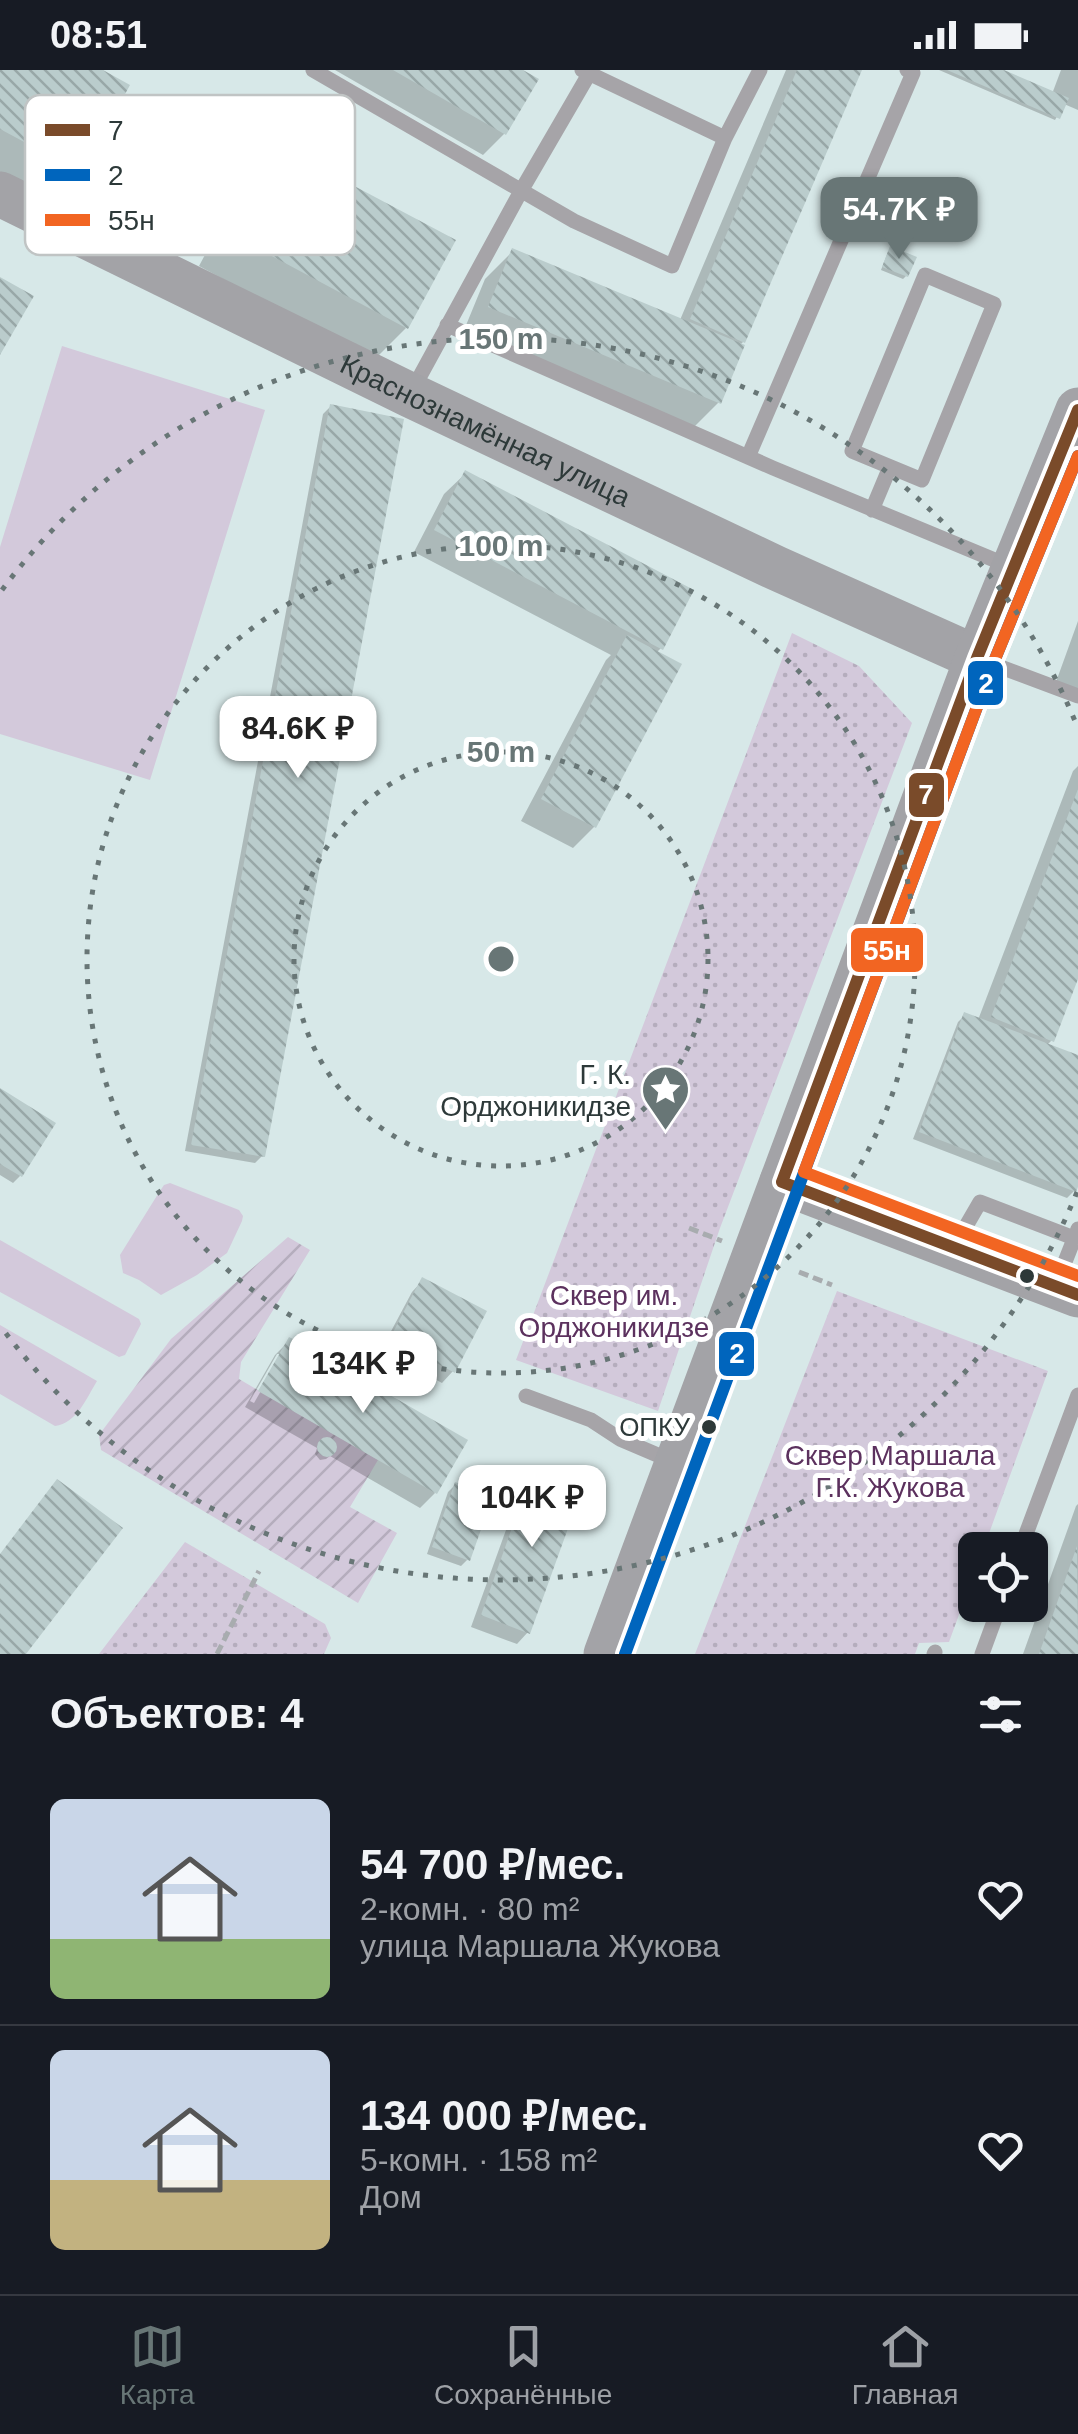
<!DOCTYPE html>
<html lang="ru">
<meta charset="utf-8">
<style>
:root{--surface:#171b24;--page:#242831;--text:#f1f3f6;--muted:#9ea1a6;--line:#363941;--accent:#687676}
body{margin:0;font-family:Arial,sans-serif;background:var(--page);color:var(--text);height:100vh;display:flex;flex-direction:column;font-size:38px;white-space:nowrap}
*{box-sizing:border-box;margin:0}
p{font-size:32px;color:var(--muted)}
.icon{flex:none;width:55px;height:55px;fill:none;stroke:currentColor;stroke-width:2;stroke-linecap:round;stroke-linejoin:round}
.map{position:relative;height:1584px;overflow:hidden}
.sheet{display:flex;flex-direction:column;background:var(--surface);flex:1}
.sheet>*{flex:none}
.controls{position:absolute;left:958px;top:1462px;display:grid;gap:20px}
.controls a{display:grid;place-items:center;width:90px;height:90px;border-radius:15px;background:var(--surface);box-shadow:0 2px 8px #0004;font-size:50px}
.price{position:absolute;translate:-50% -85px;padding:0 22px;border-radius:20px;background:#fff;color:#222;font-size:32px;line-height:65px;filter:drop-shadow(0 2px 5px #0008)}
.price::after{content:'';position:absolute;left:50%;top:60px;width:30px;height:22px;margin-left:-15px;background:inherit;clip-path:polygon(0 0,100% 0,50% 100%)}
.price.on{background:var(--accent);color:#fff}
ul{padding:0;list-style:none}
li{display:flex;align-items:center;gap:30px;height:250px;padding:0 50px}
li+li{border-top:2px solid var(--line)}
li span{display:grid;place-items:center;flex:none;width:280px;height:200px;border-radius:15px;color:#555}
li>.icon{margin-inline-start:auto}
span .icon{width:120px;height:120px;fill:#fffc;stroke-width:1}
li b{font-size:42px}
h2{display:flex;justify-content:space-between;align-items:center;height:120px;padding:0 50px;font-size:42px}
.status{display:flex;justify-content:space-between;align-items:center;height:70px;padding:0 50px;background:var(--surface);direction:ltr}
.status svg{height:28px;fill:currentColor}
.tab-bar{display:flex;justify-content:space-around;align-items:center;height:140px;border-top:2px solid var(--line);background:var(--surface);font-size:28px;color:var(--muted)}
.tab-bar a{display:grid;justify-items:center;gap:5px}
.tab-bar .on{color:var(--accent)}
.map>svg:first-child{display:block}
.grass{fill:#d3c9db}
.park{fill:url(#park-dots)}
.garden{fill:url(#garden-furrows)}
.shadow{fill:#0003;fill-rule:evenodd}
.building{fill:url(#building-back-hatch)}
.lines{fill:none;stroke-linecap:round;stroke-linejoin:round}
.path{stroke:#a8acaf;stroke-width:5;stroke-dasharray:10 5;stroke-linecap:butt}
.service{stroke:#a6a4a8;stroke-width:15}
.secondary{stroke:#a3a3a7;stroke-width:45}
.bus-1-casing{stroke:#fff;stroke-width:20}
.bus-2-casing{stroke:#fff;stroke-width:20}
.bus-3-casing{stroke:#fff;stroke-width:20}
.bus-1{stroke:#7a4b2a;stroke-width:12}
.bus-2{stroke:#0065bd;stroke-width:12}
.bus-3{stroke:#f26522;stroke-width:12}
.ring{fill:none;stroke:#687676;stroke-width:5;stroke-dasharray:5 10}
.bus-dot{fill:#2d3939;stroke:#fff;stroke-width:4}
.labels{text-anchor:middle;dominant-baseline:central;stroke-width:10;stroke-linejoin:round;paint-order:stroke}
.bus-label{font-size:26px;fill:#2d3939;stroke:#fff;text-anchor:end}
.street-label{font-size:28px;fill:#2d3939;stroke:#fff}
.poi-label{font-size:28px;fill:#2d3939;stroke:#fff;text-anchor:end}
.park-label{font-size:28px;fill:#5c315e;stroke:#fff}
.key{fill:#fff;stroke:#c0c4c4;stroke-width:2.5}
.key-label{font-size:28px;fill:#2d3939}
.centre{fill:#687676;stroke:#fff;stroke-width:5}
.ring-label{font-size:30px;text-anchor:middle;font-weight:bold;fill:#687676;stroke:#fff;stroke-width:10;stroke-linejoin:round;paint-order:stroke}
.line-badge{stroke:#fff;stroke-width:4}
.badge-label{font-size:28px;text-anchor:middle;font-weight:bold;fill:#fff}
</style>
<div class="status"><b>08:51</b><svg viewBox="0 0 49 12"><path d="M0 12V9h3v3zM5 12V6h3v6zM10 12V3h3v9zM15 12V0h3v12zM26 1h20v11H26zM47 4h2v5h-2z"/></svg></div>
<div class="map">
<svg width="1078" height="1584" viewBox="0 0 1078 1584">
<defs>
<pattern id="park-dots" width="8" height="8" patternUnits="userSpaceOnUse" patternTransform="scale(2.5)"><rect width="8" height="8" fill="#d3c9db"/><path d="M2 2h.1M6 6h.1" fill="none" stroke="#b5adbd" stroke-width="1.8" stroke-linecap="round"/></pattern>
<pattern id="garden-furrows" width="10" height="10" patternUnits="userSpaceOnUse" patternTransform="scale(2.5)"><rect width="10" height="10" fill="#d3c9db"/><path d="M-1 1l2-2M0 10L10 0M9 11l2-2" fill="none" stroke="#b5adbd"/></pattern>
<pattern id="building-back-hatch" width="6" height="6" patternUnits="userSpaceOnUse" patternTransform="scale(2.5)"><rect width="6" height="6" fill="#bacccc"/><path d="M-1 5l2 2M0 0l6 6M5-1l2 2" fill="none" stroke="#98a7a7"/></pattern>
</defs>
<rect width="100%" height="100%" fill="#d7e8e8"/>
<path class="grass" d="M62,276L265,340L150,710L0,664V477Z
M170,1113L239,1140L243,1146L242,1151L227,1183L197,1205L161,1225L139,1210L123,1203L120,1185L158,1124L164,1115Z
M0,1170L139,1249L141,1254L125,1285L119,1287L0,1222Z
M0,1255L97,1311C86,1329 77,1353 55,1356L0,1324Z"/>
<path class="park" d="M792,563L859,596L912,653L720,1158L658,1341L516,1290Z
M837,1221L1048,1301L983,1480H975V1501L949,1572L919,1573L915,1584H695Z
M185,1472L325,1554L331,1568L324,1584H99Z"/>
<path class="garden" d="M288,1167L310,1180L241,1292L239,1309L378,1390L350,1437L397,1463L358,1533L101,1380L99,1365L171,1269Z"/>
<path class="shadow" d="M0,0H98L80,102L48,134L0,108Z
M335,0H518L535,10L504,64L483,85Z
M786,0H859L743,272L740,275L719,332L691,360L462,265L485,209L513,181L680,250Z
M939,0H998L1052,24L1061,0H1078V40L1064,34L1055,50Z
M277,78L406,258L374,290L199,196L245,110Z
M888,182L906,206L903,209L881,200Z
M330,337L262,1086L255,1093L185,1081L323,344Z
M466,403L661,578L656,583L594,757L573,778L521,751L606,590L611,585L414,482L444,424Z
M1078,551V633L1052,623Z
M1078,696V902L1052,970L1046,976L1078,988V1110L1074,1121L1067,1128L913,1069L958,952L965,945L978,950L1073,701Z
M0,1021L20,1106L13,1113L0,1105Z
M423,1210L453,1301L442,1313L381,1280L412,1222Z
M290,1270L435,1423L420,1438L330,1386L326,1389L320,1390L315,1384L317,1378L245,1337L275,1285ZM277,1284H282L254,1333L250,1331Z
M535,1399L528,1562L517,1574L471,1557L524,1410Z
M455,1415L468,1489L461,1496L427,1484L448,1422Z
M1078,1434V1584H1023L1076,1436Z"/>
<path class="building" d="M0,0H103L130,15L82,103L0,59Z
M393,0H523L539,9L506,65Z
M797,0H862L745,273L690,249Z
M947,0H1004L1069,28L1060,49Z
M277,75L456,170L408,259L229,163Z
M890,176L917,187L908,207L882,197Z
M512,178L745,275L721,334L488,237Z
M0,207L34,226L0,285Z
M330,334L404,349L265,1087L191,1075Z
M465,400L694,520L663,580L434,460Z
M627,565L682,594L596,758L541,729Z
M1078,719V909L1054,972L991,947Z
M964,942L1078,985V1117L1076,1122L919,1062Z
M0,1018L56,1053L22,1107L0,1094Z
M422,1207L487,1241L455,1303L390,1268Z
M289,1267L468,1370L437,1424L258,1321Z
M317 1377a10 10 0 1 1 20 0a10 10 0 1 1-20 0Z
M534,1396L584,1414L530,1564L481,1545Z
M57,1409L123,1458L26,1584H0V1484Z
M455,1412L493,1425L470,1491L432,1477Z
M1077,1476L1078,1584H1039Z"/>
<g class="lines">
<path class="path" d="M689,1158L722,1171
M799,1202L832,1215
M217,1584L259,1501"/>
<path class="service" d="M313,0L574,151L672,196L725,68
M582,0L725,68L760,0
M925,205L994,234L922,410L852,381Z
M447,255L773,398L1009,496
M413,319L521,121L589,4
M748,387L913,3L907,0
M872,440L890,397
M979,589L1078,626
M955,1175L980,1132L1074,1168
M1057,1212L1078,1159
M526,1326L591,1350L620,1369L674,1392
M1020,1480L1078,1325
M934,1584L935,1582
M982,1584L1000,1535"/>
<g class="secondary">
<path id="s1" d="M0,124L410,325L776,498L977,588"/>
<path d="M782,1112L1078,1225"/>
<path d="M606,1584L977,588L1078,340"/>
</g>
<defs>
<path id="bus-1" d="M782,1112L977,588L1078,340
M782,1112L1078,1225"/>
<path id="bus-2" d="M625,1584L993,594L1078,386"/>
<path id="bus-3" d="M1078,386L993,594L804,1102L1078,1206"/>
</defs>
<use href="#bus-1" class="bus-1-casing"/>
<use href="#bus-2" class="bus-2-casing"/>
<use href="#bus-3" class="bus-3-casing"/>
<use href="#bus-1" class="bus-1"/>
<use href="#bus-2" class="bus-2"/>
<use href="#bus-3" class="bus-3"/>
</g>
<g class="ring">
<circle cx="501" cy="889" r="207"/>
<circle cx="501" cy="889" r="414"/>
<path d="M1077 1122A621 621 0 0 1 2 1258M2 520A621 621 0 0 1 1077 656"/>
</g>
<defs>
<symbol id="sight-pin" viewBox="-11 -11 22 30"><path d="M0 17L-7.5 6A9.5 9.5 0 1 1 7.5 6Z" fill="#687676" stroke="#fff"/><path d="M0-6L1.8-2.2L6-1.7L2.9 1.2L3.7 5.4L0 3.3L-3.7 5.4L-2.9 1.2L-6-1.7L-1.8-2.2Z" fill="#fff"/></symbol>
</defs>
<g fill-rule="evenodd">
<use href="#sight-pin" x="638" y="992" width="55" height="75"/>
</g>
<g class="bus-dot">
<circle cx="1027" cy="1206" r="9"/>
<circle cx="709" cy="1357" r="9"/>
</g>
<g class="labels">
<g class="bus-label">
<text x="690" y="1357">ОПКУ</text>
</g>
<g class="street-label">
<text stroke="none"><textPath href="#s1" startOffset="540">Краснознамённая улица</textPath></text>
</g>
<g class="poi-label">
<text x="631" y="1004">Г. К.<tspan x="631" dy="32">Орджоникидзе</tspan></text>
</g>
<g class="park-label">
<text x="614" y="1225">Сквер им.<tspan x="614" dy="32">Орджоникидзе</tspan></text>
<text x="890" y="1385">Сквер Маршала<tspan x="890" dy="32">Г.К. Жукова</tspan></text>
</g>
</g>
<rect x="25" y="25" width="330" height="160" rx="15" class="key"/>
<rect x="45" y="54" width="45" height="12" fill="#7a4b2a"/>
<rect x="45" y="99" width="45" height="12" fill="#0065bd"/>
<rect x="45" y="144" width="45" height="12" fill="#f26522"/>
<g class="key-label">
<text x="108" y="70">7</text>
<text x="108" y="115">2</text>
<text x="108" y="160">55н</text>
</g>
<circle cx="501" cy="889" r="15" class="centre"/>
<g class="ring-label">
<text x="501" y="279">150 m</text>
<text x="501" y="486">100 m</text>
<text x="501" y="692">50 m</text>
</g>
<g class="line-badge">
<rect x="966" y="589" width="39" height="48" rx="10" fill="#0065bd"/>
<rect x="907" y="701" width="39" height="48" rx="10" fill="#7a4b2a"/>
<rect x="849" y="856" width="76" height="48" rx="10" fill="#f26522"/>
<rect x="717" y="1260" width="39" height="48" rx="10" fill="#0065bd"/>
</g>
<g class="badge-label">
<text x="986" y="623">2</text>
<text x="926" y="734">7</text>
<text x="887" y="890">55н</text>
<text x="737" y="1293">2</text>
</g>
</svg>
<div class="controls">
<a><svg class="icon" aria-label="locate" viewBox="0 0 24 24"><circle cx="12" cy="12" r="6"/><path d="M12 2v4M12 18v4M2 12h4M18 12h4"/></svg></a>
</div>
<b class="price on" style="left:899px;top:192px">54.7K ₽</b>
<b class="price" style="left:298px;top:711px">84.6K ₽</b>
<b class="price" style="left:363px;top:1346px">134K ₽</b>
<b class="price" style="left:532px;top:1480px">104K ₽</b>
</div>
<section class="sheet">
<h2>Объектов: 4<svg class="icon" aria-label="filters" viewBox="0 0 24 24"><path d="M4 7h16M4 17h16"/><circle cx="9" cy="7" r="2"/><circle cx="15" cy="17" r="2"/></svg></h2>
<ul>
<li><span style="background:linear-gradient(#c9d6e8 70%,#8fb573 0)"><svg class="icon" aria-label="home" viewBox="0 0 24 24"><path d="M3 11l9-7 9 7M6 9v11h12V9"/></svg></span><div><b>54 700 ₽/мес.</b><p>2-комн. · 80 m²</p><p>улица Маршала Жукова</p></div><svg class="icon" aria-label="heart" viewBox="0 0 24 24"><path d="M12 20l-8-8c-3-5 5-10 8-4 3-6 11-1 8 4z"/></svg></li>
<li><span style="background:linear-gradient(#c9d6e8 65%,#c2b280 0)"><svg class="icon" aria-label="home" viewBox="0 0 24 24"><path d="M3 11l9-7 9 7M6 9v11h12V9"/></svg></span><div><b>134 000 ₽/мес.</b><p>5-комн. · 158 m²</p><p>Дом</p></div><svg class="icon" aria-label="heart" viewBox="0 0 24 24"><path d="M12 20l-8-8c-3-5 5-10 8-4 3-6 11-1 8 4z"/></svg></li>
</ul>
</section>
<nav class="tab-bar">
<a class="on"><svg class="icon" aria-label="map" viewBox="0 0 24 24"><path d="M3 6l6-2 6 2 6-2v14l-6 2-6-2-6 2zM9 4v14M15 6v14"/></svg>Карта</a>
<a><svg class="icon" aria-label="saved" viewBox="0 0 24 24"><path d="M7 4h10v16l-5-4-5 4z"/></svg>Сохранённые</a>
<a><svg class="icon" aria-label="home" viewBox="0 0 24 24"><path d="M3 11l9-7 9 7M6 9v11h12V9"/></svg>Главная</a>
</nav>
